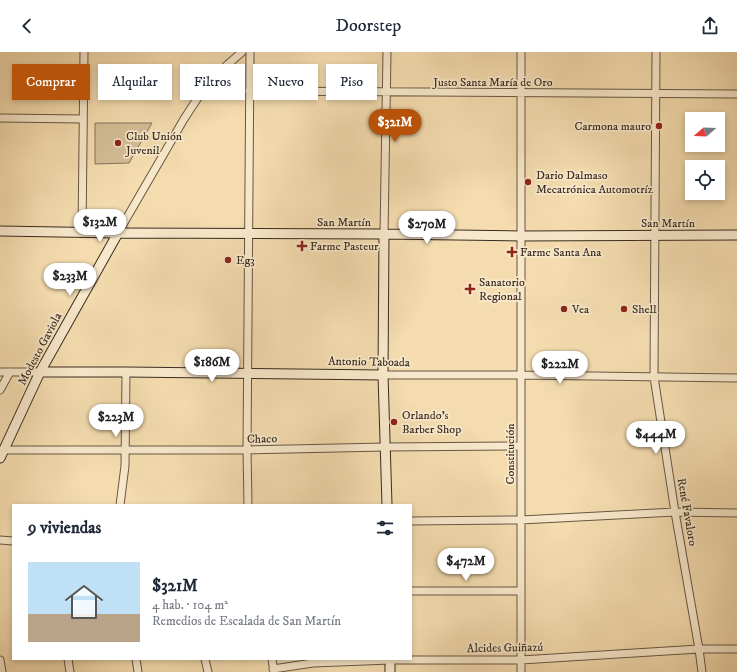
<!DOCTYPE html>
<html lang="es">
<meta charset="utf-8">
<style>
:root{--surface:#fff;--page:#f2f2f3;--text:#1f2937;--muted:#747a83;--accent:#b45309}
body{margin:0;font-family:"IM FELL DW Pica",serif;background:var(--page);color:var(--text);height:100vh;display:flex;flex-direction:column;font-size:15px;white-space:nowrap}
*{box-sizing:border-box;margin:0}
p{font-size:13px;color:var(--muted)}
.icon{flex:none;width:22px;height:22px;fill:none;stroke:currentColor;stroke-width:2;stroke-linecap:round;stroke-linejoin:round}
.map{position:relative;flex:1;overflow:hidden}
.side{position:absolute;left:12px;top:452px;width:400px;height:156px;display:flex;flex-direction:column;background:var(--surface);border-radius:0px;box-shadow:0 2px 6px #0003}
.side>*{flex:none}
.top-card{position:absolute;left:12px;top:12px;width:400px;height:36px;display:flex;gap:8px}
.needle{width:26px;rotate:251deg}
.tools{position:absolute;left:685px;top:60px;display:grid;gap:8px}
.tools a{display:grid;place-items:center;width:40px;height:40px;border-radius:0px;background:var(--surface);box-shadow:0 2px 6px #0003;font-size:20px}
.price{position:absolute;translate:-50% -34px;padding:0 9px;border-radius:14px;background:#fff;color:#222;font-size:13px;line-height:26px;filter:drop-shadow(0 1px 2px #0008)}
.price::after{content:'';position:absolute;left:50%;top:24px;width:12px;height:9px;margin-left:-6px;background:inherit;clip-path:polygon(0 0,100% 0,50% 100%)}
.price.current{background:var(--accent);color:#fff}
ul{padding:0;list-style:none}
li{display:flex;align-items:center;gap:12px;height:100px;padding:0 16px}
li span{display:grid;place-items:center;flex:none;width:112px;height:80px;border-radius:0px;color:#555}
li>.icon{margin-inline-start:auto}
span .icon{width:48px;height:48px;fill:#fffc;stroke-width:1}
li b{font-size:17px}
h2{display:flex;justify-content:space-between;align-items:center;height:48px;padding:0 16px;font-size:17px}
.tag{padding:0 14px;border-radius:0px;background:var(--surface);box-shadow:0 2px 6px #0003;font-size:14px;line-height:36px}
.tag.current{background:var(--accent);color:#fff}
header{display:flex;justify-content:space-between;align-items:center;height:52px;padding:0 16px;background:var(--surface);font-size:18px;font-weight:600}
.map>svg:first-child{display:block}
.green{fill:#d4be97;stroke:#86745c}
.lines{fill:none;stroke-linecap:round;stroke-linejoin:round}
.street-casing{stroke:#675744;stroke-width:9}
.secondary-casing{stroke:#382b20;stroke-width:11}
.street{stroke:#f8e8cb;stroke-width:7}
.secondary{stroke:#f8e8cb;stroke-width:9}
.poi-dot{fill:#8f2418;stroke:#f8e8cb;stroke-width:1.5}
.labels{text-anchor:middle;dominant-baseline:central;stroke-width:3.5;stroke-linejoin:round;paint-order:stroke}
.street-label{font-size:12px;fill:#382b20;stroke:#f8e8cb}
.poi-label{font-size:12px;fill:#382b20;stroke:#f8e8cb;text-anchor:start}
</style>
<header><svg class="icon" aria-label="back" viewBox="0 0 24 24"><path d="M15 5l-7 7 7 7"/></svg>Doorstep<svg class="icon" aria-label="share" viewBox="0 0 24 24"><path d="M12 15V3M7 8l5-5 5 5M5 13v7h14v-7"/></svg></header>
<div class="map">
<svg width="737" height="620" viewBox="0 0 737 620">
<rect width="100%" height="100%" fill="#f4dcaf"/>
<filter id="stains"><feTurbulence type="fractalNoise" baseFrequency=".005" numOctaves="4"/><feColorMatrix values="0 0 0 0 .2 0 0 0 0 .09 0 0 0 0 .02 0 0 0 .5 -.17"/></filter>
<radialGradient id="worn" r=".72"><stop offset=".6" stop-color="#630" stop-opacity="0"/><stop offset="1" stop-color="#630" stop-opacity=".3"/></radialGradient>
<path class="green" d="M95,71H152L129,111L95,112Z"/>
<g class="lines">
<defs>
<path id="street" d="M656,0L654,325L675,460L699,597L702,620
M249,39L737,42
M0,66L83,67
M82,181L84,0
M118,181L184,67L199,44L213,28L227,13L242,0
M384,182L387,0
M0,320H40
M383,323H521L737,326
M0,338L10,320
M4,398H247L385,395L521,394
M120,453L125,414L126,320
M248,453L247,398L250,0
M411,469L521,468L675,460L737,461
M0,488L13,489
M411,539H521
M68,607L70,620
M136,607L138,620
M205,607L208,620
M272,607L274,620
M0,608L2,620
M273,617L313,611L390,608H521L699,597H737
M521,620V0"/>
<path id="secondary" d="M0,179L118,181L384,182L521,184L737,183
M384,182L383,323L387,453
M40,320H126L383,323
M0,406L40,320L118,181
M390,607V620"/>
</defs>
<use href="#street" class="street-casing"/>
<use href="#secondary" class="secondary-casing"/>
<use href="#street" class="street"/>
<use href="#secondary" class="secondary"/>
</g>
<g class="poi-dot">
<circle cx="659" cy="74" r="4"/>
<circle cx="118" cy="91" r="4"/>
<circle cx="528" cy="130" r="4"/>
<path d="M300 188h4v4h4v4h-4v4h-4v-4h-4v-4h4z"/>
<path d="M510 194h4v4h4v4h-4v4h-4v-4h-4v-4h4z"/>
<circle cx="228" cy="208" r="4"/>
<path d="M468 231h4v4h4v4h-4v4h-4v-4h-4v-4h4z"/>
<circle cx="564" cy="257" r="4"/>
<circle cx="624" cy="257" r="4"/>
<circle cx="394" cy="370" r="4"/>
</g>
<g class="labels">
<g class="street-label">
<text x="493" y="30">Justo Santa María de Oro</text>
<text x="344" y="170">San Martín</text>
<text x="668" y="171">San Martín</text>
<text transform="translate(40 297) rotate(-62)">Modesto Gaviola</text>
<text transform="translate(369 310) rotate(1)">Antonio Taboada</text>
<text transform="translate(262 387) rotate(-1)">Chaco</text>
<text transform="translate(510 402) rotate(-90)">Constitución</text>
<text transform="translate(687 460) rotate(80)">René Favaloro</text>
<text transform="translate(505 596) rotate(-1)">Alcides Guiñazú</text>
</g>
<g class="poi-label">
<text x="651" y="74" text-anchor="end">Carmona mauro</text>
<text x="126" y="84">Club Unión<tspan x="126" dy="14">Juvenil</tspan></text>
<text x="536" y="123">Dario Dalmaso<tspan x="536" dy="14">Mecatrónica Automotríz</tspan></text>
<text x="310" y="194">Farmc Pasteur</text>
<text x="520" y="200">Farmc Santa Ana</text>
<text x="236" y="208">Eg3</text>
<text x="479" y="230">Sanatorio<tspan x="479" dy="14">Regional</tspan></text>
<text x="572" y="257">Vea</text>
<text x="632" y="257">Shell</text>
<text x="402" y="363">Orlando's<tspan x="402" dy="14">Barber Shop</tspan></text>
</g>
</g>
<rect width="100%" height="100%" filter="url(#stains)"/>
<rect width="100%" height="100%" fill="url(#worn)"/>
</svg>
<div class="tools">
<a><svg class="needle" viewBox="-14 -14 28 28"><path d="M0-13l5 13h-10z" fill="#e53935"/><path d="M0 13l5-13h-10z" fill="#747a83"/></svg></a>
<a><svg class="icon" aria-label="locate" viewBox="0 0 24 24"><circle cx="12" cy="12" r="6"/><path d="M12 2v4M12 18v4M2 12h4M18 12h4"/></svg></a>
</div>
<b class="price current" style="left:395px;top:91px">$321M</b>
<b class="price" style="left:100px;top:191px">$132M</b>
<b class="price" style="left:427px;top:193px">$270M</b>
<b class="price" style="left:70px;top:245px">$233M</b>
<b class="price" style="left:212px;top:331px">$186M</b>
<b class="price" style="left:560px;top:333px">$222M</b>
<b class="price" style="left:116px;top:386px">$223M</b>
<b class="price" style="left:656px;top:403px">$444M</b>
<b class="price" style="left:466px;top:530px">$472M</b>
<div class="top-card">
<a class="tag current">Comprar</a>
<a class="tag">Alquilar</a>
<a class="tag">Filtros</a>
<a class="tag">Nuevo</a>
<a class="tag">Piso</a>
</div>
<section class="side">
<h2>9 viviendas<svg class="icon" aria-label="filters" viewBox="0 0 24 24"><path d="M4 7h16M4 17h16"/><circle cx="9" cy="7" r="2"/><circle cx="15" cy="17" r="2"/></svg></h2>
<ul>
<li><span style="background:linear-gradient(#bfe0f5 65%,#b9a48a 0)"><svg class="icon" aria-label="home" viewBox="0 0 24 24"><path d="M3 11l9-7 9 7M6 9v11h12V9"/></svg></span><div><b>$321M</b><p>4 hab. · 104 m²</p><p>Remedios de Escalada de San Martín</p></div></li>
</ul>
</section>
</div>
